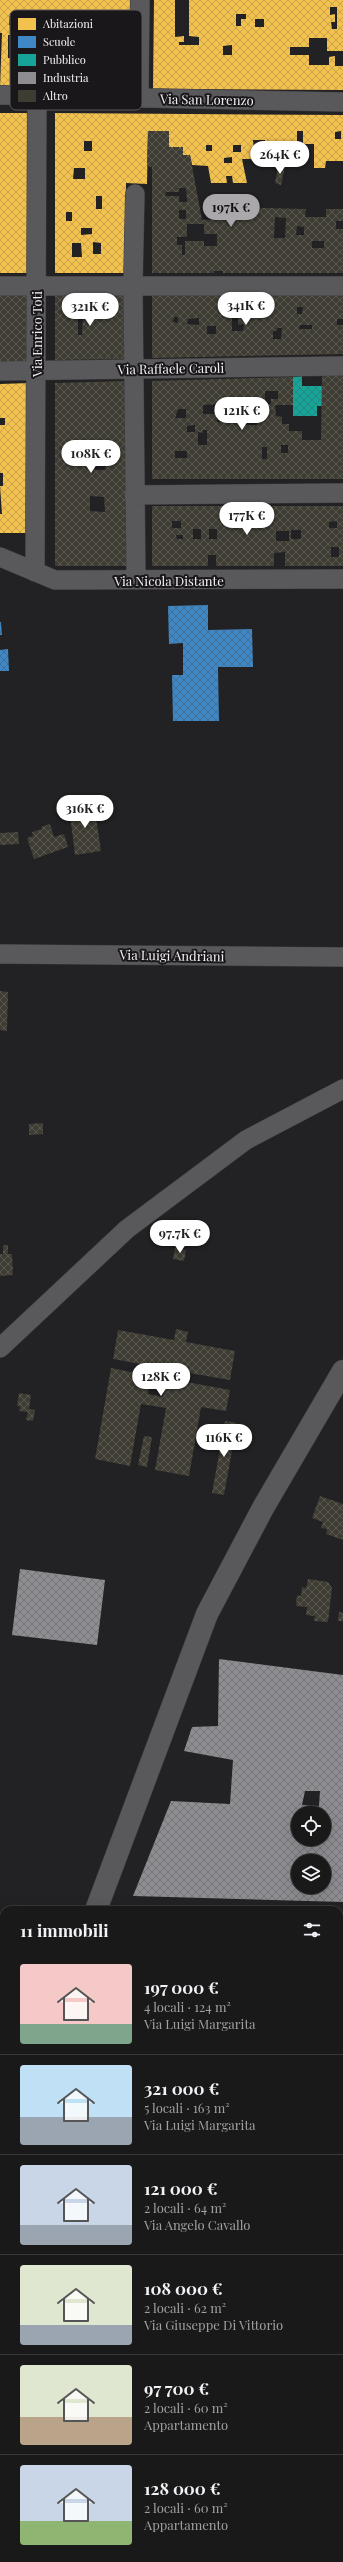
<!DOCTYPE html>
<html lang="it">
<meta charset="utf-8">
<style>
:root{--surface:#1a191a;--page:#232223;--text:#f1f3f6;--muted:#9fa0a2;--line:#383839;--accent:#aaa8ab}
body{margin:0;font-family:"Playfair Display",serif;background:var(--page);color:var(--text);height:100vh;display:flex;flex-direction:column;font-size:15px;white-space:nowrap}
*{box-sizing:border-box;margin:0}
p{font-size:13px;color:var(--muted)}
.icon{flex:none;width:22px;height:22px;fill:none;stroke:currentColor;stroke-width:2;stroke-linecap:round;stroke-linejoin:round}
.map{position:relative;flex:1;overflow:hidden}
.side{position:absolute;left:0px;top:1906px;width:343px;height:656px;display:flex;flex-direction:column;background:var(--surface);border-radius:12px 12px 0 0;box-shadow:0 4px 16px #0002,0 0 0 1px var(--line)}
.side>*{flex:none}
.buttons{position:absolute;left:291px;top:1806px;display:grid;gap:8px}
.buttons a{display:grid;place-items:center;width:40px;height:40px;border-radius:50%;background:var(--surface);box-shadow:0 4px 16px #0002,0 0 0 1px var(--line);font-size:20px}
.price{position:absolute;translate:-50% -34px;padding:0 9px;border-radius:14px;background:#fff;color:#222;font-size:13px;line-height:26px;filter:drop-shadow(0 1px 2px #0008)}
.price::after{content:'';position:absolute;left:50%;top:24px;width:12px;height:9px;margin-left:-6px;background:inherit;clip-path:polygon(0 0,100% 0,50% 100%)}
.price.selected{background:var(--accent);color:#111}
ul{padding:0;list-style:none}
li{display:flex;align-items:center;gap:12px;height:100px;padding:0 20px}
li+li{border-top:1px solid var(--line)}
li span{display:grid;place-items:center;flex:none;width:112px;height:80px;border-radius:4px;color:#555}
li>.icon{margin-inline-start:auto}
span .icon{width:48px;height:48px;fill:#fffc;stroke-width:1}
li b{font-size:17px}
h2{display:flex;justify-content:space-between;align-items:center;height:48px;padding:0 20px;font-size:17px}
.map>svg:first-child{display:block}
.homes{fill:url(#homes-cross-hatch);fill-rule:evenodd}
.schools{fill:url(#schools-cross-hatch)}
.public{fill:url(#public-cross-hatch)}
.industry{fill:url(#industry-cross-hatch);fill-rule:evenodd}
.building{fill:url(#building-cross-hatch);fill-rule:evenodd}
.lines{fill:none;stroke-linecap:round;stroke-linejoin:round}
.service-casing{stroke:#3e3d3e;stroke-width:10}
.minor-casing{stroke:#3e3d3e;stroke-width:20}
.tertiary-casing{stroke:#3e3d3e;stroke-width:23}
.service{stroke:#59585a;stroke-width:9}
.minor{stroke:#59585a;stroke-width:19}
.tertiary{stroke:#59585a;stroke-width:22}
.labels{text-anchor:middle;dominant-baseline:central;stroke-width:4;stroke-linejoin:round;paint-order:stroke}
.street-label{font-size:13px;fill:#f4f1f4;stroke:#1a171b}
.key{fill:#1a171b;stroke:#5b585c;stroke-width:1}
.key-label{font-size:11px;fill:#f4f1f4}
</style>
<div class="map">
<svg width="343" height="2562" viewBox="0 0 343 2562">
<defs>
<pattern id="homes-cross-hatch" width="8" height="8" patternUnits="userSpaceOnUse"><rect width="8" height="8" fill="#f2c14e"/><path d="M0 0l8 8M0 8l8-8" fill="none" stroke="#c8a34d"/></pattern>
<pattern id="schools-cross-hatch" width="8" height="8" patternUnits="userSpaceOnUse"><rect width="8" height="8" fill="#3f88c5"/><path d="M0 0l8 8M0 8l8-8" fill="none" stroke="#436e93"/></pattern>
<pattern id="public-cross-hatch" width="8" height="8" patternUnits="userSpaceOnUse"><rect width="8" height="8" fill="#17a398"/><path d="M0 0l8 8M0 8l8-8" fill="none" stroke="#268880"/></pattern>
<pattern id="industry-cross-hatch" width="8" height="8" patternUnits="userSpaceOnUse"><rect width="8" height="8" fill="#8d8d92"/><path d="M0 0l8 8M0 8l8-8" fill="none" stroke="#757578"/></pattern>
<pattern id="building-cross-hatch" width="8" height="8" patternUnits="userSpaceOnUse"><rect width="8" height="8" fill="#3e3c33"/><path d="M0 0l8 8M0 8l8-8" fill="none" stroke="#5a5951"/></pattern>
</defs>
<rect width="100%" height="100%" fill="#222123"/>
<path class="homes" d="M0,0H130L129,89L0,88L2,33H0ZM34,11V16H23V25H9L10,13ZM41,28H79V43H69V40L41,38ZM8,35H34V55H26V59L8,58ZM102,59H111V67H101Z
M154,0H175V37L184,36V42H179V45H199V37L189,36V0H343V51H327V38H309V47H290V55H309V65H329V57L335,56V66H343V90L153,89ZM330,7H337V29H332L331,22H335V14L330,15ZM236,14H246V19H241V26H236ZM255,19H264V27H255ZM232,45V55H223V46Z
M0,113H30V273H0Z
M55,113L343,115V161H326L325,168H314V144H303V131H297V143H287L285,167L278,166L279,159H269V146L265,147V140H253L255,159H242L247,183H233L232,176H226L227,183H211L208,166L192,165L190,155H183V147H169V131H148L147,184L126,183V273H55ZM341,131V139H335V132ZM84,141H92V151H84ZM206,145H212V151H206ZM233,145H241V152H233ZM232,157V163H224V158ZM74,168H85V179H73ZM96,196H102V209H96ZM66,212H72V221H66ZM81,228H92V234L81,235ZM93,242L101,243V254H93ZM72,243H81L82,257H72Z
M30,383V462H26V533H0V514H2L0,486H3V473H0V425H5V418H0V384Z"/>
<path class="schools" d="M208,605V630L252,629L253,667H218L219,721H173L172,675H183V643L169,644L168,606Z
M0,622H1L2,635H0Z
M8,649L9,671H0V650Z"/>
<path class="public" d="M302,376V386H322V406H317V416H293V377Z"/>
<path class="industry" d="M20,1569L105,1580L97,1645L12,1635Z
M219,1659L343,1675V1902L133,1896L171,1801L230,1804L233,1760L184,1751L192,1727L218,1726ZM305,1791H320L319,1806L302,1805ZM298,1813H324V1839H298ZM298,1861H324V1887H298Z"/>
<path class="building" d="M148,131H169V147H183V155H190L202,220L218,219V207L306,209L305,217H326V209H343V221H336V229H343V273H223V271H214V273H152V167L147,166ZM179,188H186L187,202H179V196H165L166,192H179ZM179,210H186V219H179ZM275,217L286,218L285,238H274ZM187,224H204V234H217V246H204V241H185V255H182V245H177V237H187ZM297,226L304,227V235H296ZM312,241H324V248H312Z
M278,166L285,167L281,185L275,183Z
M0,295H30V361H0Z
M55,295H126V359L55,360ZM78,313H83L82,335H78Z
M152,295L343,296V319H337V325H343V354L152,358ZM297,307H303L302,314H297ZM174,317H178V323L173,322ZM238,317V325L244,324L243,331H232V318ZM199,318V325L187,324L188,319ZM300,325H312V329H299ZM207,326H216V334H207ZM277,328H282L281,339H273V331H277Z
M322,376H343V479H152V381L293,377V405H275L276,416L282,417V424H289V431H302V440H321ZM265,391H278V399H271V404H265ZM243,403H250V417H257V425H243ZM220,404V414H231L230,422H217V414H203V405ZM178,409H186V418H175ZM195,425V432H187V426ZM203,430H207V445H198V432L203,433ZM281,445H288V453H281ZM262,447H267V459H262ZM175,451H187V458H175Z
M126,381V566H55V383ZM95,462H105V470H95ZM90,496L104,497L105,512L90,511Z
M152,506H343V566H285V552L274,553V566H216V555H208V566H152ZM172,521H181V528H172ZM337,521V528H329V522ZM193,529H201V539H193ZM209,529H217V539H209ZM291,530H301V539H291ZM276,531H289V541H276ZM176,535H183V539H177ZM331,547H339V557H331Z
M94,804L101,851L75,855L69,807Z
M50,824L54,837L64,834L68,847L34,859L27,838L33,836L32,832L42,829L41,827Z
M18,832L19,844L0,845V833Z
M0,991L8,992L7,1031L0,1030Z
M43,1123V1134L29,1135V1124Z
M3,1245H8V1254H12L13,1275L0,1276V1254H3Z
M175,1248L186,1250L184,1261L173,1259Z
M176,1329L188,1332L186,1342L235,1351L230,1380L183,1372L181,1381L230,1390L226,1411L201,1407L189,1476L155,1470L166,1408L141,1404L130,1466L95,1459L111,1368L151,1376L148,1394L163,1397L168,1369L113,1359L118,1330L174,1340Z
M19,1393L31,1395L29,1409L35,1410L33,1421L26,1420L28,1412L19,1411L20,1406H17Z
M225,1421L237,1423L224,1495L212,1493Z
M144,1436L152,1437L147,1467L138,1465Z
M320,1496L343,1504V1540L326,1534L327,1529L321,1528L323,1522L312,1518Z
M308,1579L328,1582L332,1588L328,1622L314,1621L315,1616L306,1615L307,1607L296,1606L297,1595L301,1596L302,1587L306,1588Z
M339,1612L343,1613V1621H338Z
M0,2020L4,2021V2064L0,2063Z"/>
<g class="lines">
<defs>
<path id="service" d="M0,2105L4,2106"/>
<path id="minor" d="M0,95L343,102
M139,98L140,0
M135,194L133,285L136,580
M0,286H343
M0,371L343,366
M134,495L343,493
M0,557L55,580L343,579
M35,572L37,95
M0,954L343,957
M0,1348L127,1229L246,1140L343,1089"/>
<path id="tertiary" d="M96,1910L207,1614L263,1508L343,1371
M0,2180L4,2168"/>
</defs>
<use href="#service" class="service-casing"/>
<use href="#minor" class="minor-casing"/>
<use href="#tertiary" class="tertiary-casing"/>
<use href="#service" class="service"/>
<use href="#minor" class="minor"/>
<use href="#tertiary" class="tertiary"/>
</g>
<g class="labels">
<g class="street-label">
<text transform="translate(207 99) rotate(1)">Via San Lorenzo</text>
<text transform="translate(36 334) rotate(-90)">Via Enrico Toti</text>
<text transform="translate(171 368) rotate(-1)">Via Raffaele Caroli</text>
<text x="169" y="580">Via Nicola Distante</text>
<text transform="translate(172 955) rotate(1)">Via Luigi Andriani</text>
</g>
</g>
<rect x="10" y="10" width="132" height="100" rx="6" class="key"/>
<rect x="18" y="18" width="18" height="12" fill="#f2c14e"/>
<rect x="18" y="36" width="18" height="12" fill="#3f88c5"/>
<rect x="18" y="54" width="18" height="12" fill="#17a398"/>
<rect x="18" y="72" width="18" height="12" fill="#8d8d92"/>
<rect x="18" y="90" width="18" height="12" fill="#3e3c33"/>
<g class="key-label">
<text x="43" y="28">Abitazioni</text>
<text x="43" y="46">Scuole</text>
<text x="43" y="64">Pubblico</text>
<text x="43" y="82">Industria</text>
<text x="43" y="100">Altro</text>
</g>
</svg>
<div class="buttons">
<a><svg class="icon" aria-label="locate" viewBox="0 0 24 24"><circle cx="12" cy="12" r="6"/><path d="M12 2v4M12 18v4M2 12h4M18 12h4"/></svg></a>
<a><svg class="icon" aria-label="layers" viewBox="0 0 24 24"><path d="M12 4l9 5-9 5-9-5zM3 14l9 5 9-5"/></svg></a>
</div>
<b class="price" style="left:280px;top:175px">264K €</b>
<b class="price selected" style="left:231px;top:228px">197K €</b>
<b class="price" style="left:246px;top:326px">341K €</b>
<b class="price" style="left:90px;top:327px">321K €</b>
<b class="price" style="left:242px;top:431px">121K €</b>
<b class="price" style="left:91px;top:474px">108K €</b>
<b class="price" style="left:247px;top:536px">177K €</b>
<b class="price" style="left:85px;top:829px">316K €</b>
<b class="price" style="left:180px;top:1254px">97.7K €</b>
<b class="price" style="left:161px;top:1397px">128K €</b>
<b class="price" style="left:224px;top:1458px">116K €</b>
<section class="side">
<h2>11 immobili<svg class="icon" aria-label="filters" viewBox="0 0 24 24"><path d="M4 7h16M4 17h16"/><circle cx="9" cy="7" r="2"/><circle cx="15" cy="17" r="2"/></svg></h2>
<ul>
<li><span style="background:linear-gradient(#f6c9c9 75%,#7fa58c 0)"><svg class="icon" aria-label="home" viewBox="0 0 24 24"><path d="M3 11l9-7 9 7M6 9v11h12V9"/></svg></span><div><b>197 000 €</b><p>4 locali · 124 m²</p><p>Via Luigi Margarita</p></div></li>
<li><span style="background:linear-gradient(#bfe0f5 65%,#9aa5b1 0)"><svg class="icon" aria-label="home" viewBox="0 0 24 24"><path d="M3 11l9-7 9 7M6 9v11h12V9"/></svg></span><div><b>321 000 €</b><p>5 locali · 163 m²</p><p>Via Luigi Margarita</p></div></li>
<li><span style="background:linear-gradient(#c9d6e8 75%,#9aa5b1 0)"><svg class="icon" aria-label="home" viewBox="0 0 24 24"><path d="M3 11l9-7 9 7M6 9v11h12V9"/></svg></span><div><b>121 000 €</b><p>2 locali · 64 m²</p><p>Via Angelo Cavallo</p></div></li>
<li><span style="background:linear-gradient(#dfe7d0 75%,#9aa5b1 0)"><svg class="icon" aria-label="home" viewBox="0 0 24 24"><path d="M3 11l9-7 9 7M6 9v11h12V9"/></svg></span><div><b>108 000 €</b><p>2 locali · 62 m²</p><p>Via Giuseppe Di Vittorio</p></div></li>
<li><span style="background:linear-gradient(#dfe7d0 65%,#b9a48a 0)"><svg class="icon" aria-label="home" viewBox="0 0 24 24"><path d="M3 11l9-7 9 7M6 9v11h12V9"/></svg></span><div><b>97 700 €</b><p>2 locali · 60 m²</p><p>Appartamento</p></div></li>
<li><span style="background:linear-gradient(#c9d6e8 70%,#8fb573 0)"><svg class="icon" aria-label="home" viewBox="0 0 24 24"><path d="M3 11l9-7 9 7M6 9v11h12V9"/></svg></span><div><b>128 000 €</b><p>2 locali · 60 m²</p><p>Appartamento</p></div></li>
</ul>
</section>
</div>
